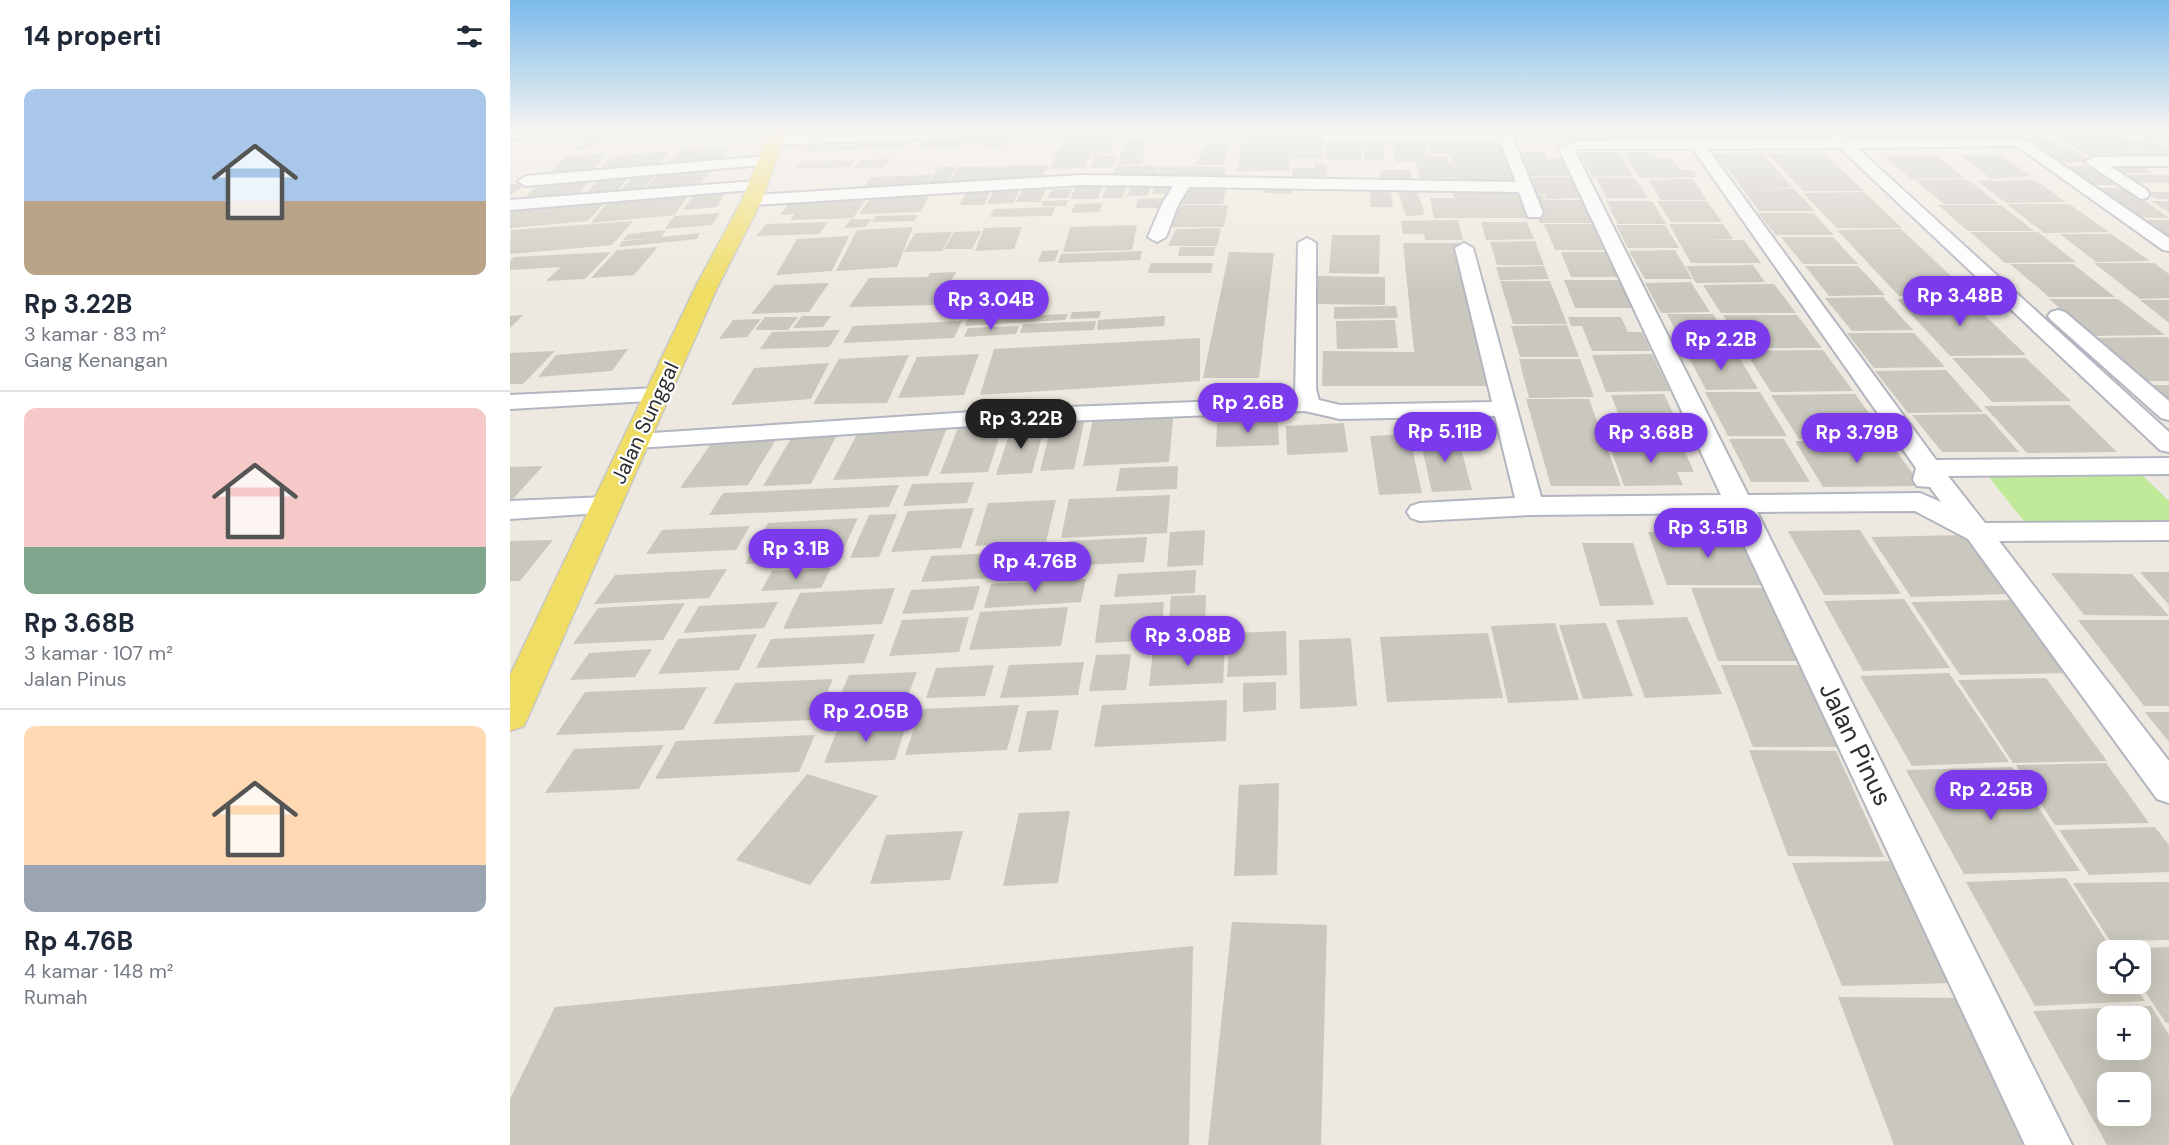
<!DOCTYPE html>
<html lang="id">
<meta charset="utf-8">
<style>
:root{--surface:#fff;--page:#f6f6f7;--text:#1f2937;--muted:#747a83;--line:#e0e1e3;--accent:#7c3aed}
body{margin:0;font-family:"DM Sans",sans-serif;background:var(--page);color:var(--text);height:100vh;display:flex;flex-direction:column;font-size:22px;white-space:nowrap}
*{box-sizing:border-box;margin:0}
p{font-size:20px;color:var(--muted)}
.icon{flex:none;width:33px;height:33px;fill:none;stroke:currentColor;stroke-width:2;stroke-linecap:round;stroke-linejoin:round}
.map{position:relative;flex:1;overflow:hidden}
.panel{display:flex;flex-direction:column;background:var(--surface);width:510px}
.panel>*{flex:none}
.fabs{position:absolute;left:1587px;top:940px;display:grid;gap:12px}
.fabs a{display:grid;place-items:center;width:54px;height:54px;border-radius:12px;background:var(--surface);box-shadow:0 6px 24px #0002;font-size:30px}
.price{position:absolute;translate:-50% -51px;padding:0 14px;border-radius:21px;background:var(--accent);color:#fff;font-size:20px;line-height:39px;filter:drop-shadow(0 2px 3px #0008)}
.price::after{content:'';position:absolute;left:50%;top:36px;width:18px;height:14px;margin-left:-9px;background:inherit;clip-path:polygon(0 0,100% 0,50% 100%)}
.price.current{background:#222;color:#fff}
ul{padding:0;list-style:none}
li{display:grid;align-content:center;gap:12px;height:318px;padding:0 24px}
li+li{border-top:2px solid var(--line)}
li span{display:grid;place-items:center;height:186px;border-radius:12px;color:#555}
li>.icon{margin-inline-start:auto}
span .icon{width:108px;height:108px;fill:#fffc;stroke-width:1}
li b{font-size:26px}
h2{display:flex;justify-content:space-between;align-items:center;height:72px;padding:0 24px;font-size:26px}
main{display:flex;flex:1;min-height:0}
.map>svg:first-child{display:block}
.pitch{fill:#c0ea9a}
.building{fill:#cac7be;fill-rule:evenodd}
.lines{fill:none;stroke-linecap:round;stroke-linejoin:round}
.street-casing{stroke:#b3b5c0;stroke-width:4}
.primary-casing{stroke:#c8c8c8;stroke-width:3}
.street{fill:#fff;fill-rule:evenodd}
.primary{fill:#f0dd64;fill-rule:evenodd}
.labels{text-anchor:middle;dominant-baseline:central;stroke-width:4.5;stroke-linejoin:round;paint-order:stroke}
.street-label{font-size:21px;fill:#2d2d2d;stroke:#fff}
.near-street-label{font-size:26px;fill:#2d2d2d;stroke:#fff}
</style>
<main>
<section class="panel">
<h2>14 properti<svg class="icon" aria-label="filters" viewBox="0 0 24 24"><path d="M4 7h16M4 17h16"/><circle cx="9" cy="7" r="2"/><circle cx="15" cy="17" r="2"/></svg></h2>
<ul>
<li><span style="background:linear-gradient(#a9c7e8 60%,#b9a48a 0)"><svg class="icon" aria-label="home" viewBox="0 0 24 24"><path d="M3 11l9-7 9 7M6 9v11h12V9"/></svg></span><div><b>Rp 3.22B</b><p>3 kamar · 83 m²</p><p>Gang Kenangan</p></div></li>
<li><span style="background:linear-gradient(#f6c9c9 75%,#7fa58c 0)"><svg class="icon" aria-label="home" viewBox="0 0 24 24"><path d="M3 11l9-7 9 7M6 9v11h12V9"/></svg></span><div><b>Rp 3.68B</b><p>3 kamar · 107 m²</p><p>Jalan Pinus</p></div></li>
<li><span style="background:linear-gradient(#ffd9b3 75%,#9aa5b1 0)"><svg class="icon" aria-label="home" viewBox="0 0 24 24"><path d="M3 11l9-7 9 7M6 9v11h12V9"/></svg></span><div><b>Rp 4.76B</b><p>4 kamar · 148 m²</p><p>Rumah</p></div></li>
</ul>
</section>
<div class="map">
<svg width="1659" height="1145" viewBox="0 0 1659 1145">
<rect width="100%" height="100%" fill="#eee9e0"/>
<path class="pitch" d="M1474,471L1629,472L1659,501V530L1520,529Z"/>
<path class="building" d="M308,131H354L350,136L301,138Z
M365,131H444V132L362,136Z
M524,131H545L542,135H521Z
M555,131H607L601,154L580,155L576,168L540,169Z
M641,131H680L679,138L639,139Z
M787,131H816V135H787Z
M870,131H908L910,139H872Z
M911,131H966L968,138H912Z
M1000,131H1042L1047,140H1004Z
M1047,131H1092L1097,139L1053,142Z
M1095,131H1118L1125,142H1102Z
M1119,131H1146L1154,141H1127Z
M1152,131H1192L1198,139H1158Z
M1197,131H1239L1249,141H1206Z
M1243,131H1292L1302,141H1253Z
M1353,131H1391L1397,135H1358Z
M1393,131H1420L1426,134L1399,135Z
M1496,131H1525L1554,149H1561L1582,162L1545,163Z
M1558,131L1605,132L1620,141H1642L1652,147H1659V159H1646L1624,147H1620L1639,159H1584L1542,134H1563Z
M95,134L80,149L61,150L77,135Z
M463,134H477L471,144H457Z
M482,134H497L493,140H505L501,146L474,147Z
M1629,134H1646L1659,140L1642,141Z
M812,136L813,159H781L782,141L779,171H727L733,137Z
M459,137L452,147L406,148L414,138Z
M378,138H406L398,147L370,148Z
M636,138L632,164L608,165L614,139Z
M375,140L369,149L289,151L297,142Z
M991,140L1007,184L946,185L945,178H909L906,162H886L883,144H913L916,156H937L939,163H943L941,154H921L919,141Z
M695,143H721L713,165H686Z
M220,145L210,162L156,167L168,149Z
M816,145H851L852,160H816Z
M853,146H873L874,160H854Z
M159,151L146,169L86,174L101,156Z
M1006,152H1034L1037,159L1053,158L1062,176H1016Z
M1069,152H1108L1123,176L1082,177Z
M1114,152H1143L1147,158H1162L1171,170H1183L1189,177L1130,178Z
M97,153L82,171L38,175L54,157Z
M1251,153L1263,166H1214L1204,154Z
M1314,153L1354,191H1293L1258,154Z
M1426,155L1455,178L1401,179L1374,156Z
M1450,155H1491L1521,176L1481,179Z
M584,156H608L604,167L580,168Z
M381,159L374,167L343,168L351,160Z
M346,160L340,167L284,169L291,161Z
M805,163H817L816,177H782L783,168H804Z
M1592,163H1625L1643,173H1608Z
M538,165L531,180L439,182L449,167Z
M606,166H649L645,178H601Z
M651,166L716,167L713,178H646Z
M1551,166H1576L1611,185H1579Z
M429,167H447L435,185H417Z
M1216,167H1264L1282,187L1245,188H1283L1305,211H1249Z
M200,169L188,188L133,192L148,173Z
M870,170H900L902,184H871Z
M145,175L131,193L107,195L122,177Z
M422,175L415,187L353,189L361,177Z
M1615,175H1659V183H1628Z
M119,177L104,195L72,198L88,180Z
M1017,177H1063L1074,198L1036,199L1034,194H1023Z
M83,178L68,194L14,198L31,182Z
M1086,178H1125L1138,198H1097Z
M1183,179L1197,200H1151L1138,180Z
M1457,179L1489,204H1434L1405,180Z
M595,180L588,199H560L568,181Z
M1525,180L1556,202L1496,203L1467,181Z
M599,181H619L612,198H592Z
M622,181H643L637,196H617Z
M645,182H669L666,193L642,194Z
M18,183L0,196V184Z
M538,184L530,202H506L515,185Z
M677,184H717L713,204H671Z
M512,185L503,203L477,204L486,186Z
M754,187H783L782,194L753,193Z
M482,188L474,205H449L458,189Z
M1581,188H1617L1659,218L1624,217Z
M542,189H562L558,198H537Z
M217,190L207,207L173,210L185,193Z
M888,190H907L915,215L896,216Z
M1007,190L1018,218H924L920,198H944L942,191Z
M422,191L410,212L349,214L364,193Z
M860,191H881L883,207H861Z
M180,192L165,215L81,223L100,199Z
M1354,192L1392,228H1327L1293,193Z
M1635,192H1659V199H1646Z
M1019,195H1032L1035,200H1074L1086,223H1030Z
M357,198L343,218L280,220L285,214L270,215L281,201Z
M658,198L656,208H626L628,199Z
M558,200L556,206H531L533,201Z
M96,201L78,221L0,228V208Z
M1096,201H1142L1156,224H1108Z
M1147,201H1197L1212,222H1161Z
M1641,201H1659V212Z
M592,203L590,212L561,213L565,204Z
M1497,204H1559L1599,232L1534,233Z
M666,205H718L714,227H661Z
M1428,205H1491L1524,231H1458Z
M545,207L542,216L480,217L484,209Z
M210,213L202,225L155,229L164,216Z
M1248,213H1303L1324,235H1266Z
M408,215L404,221L362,222L366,216Z
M341,219H362L355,227L334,228Z
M948,220L953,240H915L914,234H893L891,221Z
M1627,220H1659V235H1649Z
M123,221L102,245L0,254L1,230Z
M318,222L309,234L246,236L256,224Z
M971,222H1017L1024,239L976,240Z
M1034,224H1083L1095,250H1045Z
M1159,224H1213L1223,239L1198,240H1234L1251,263H1181Z
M627,225L622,250L553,252L560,227Z
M1106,225H1155L1169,248H1118Z
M403,227L387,267L326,271L347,230Z
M512,227L504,249L465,251L474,228Z
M711,228L707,246H658L666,229Z
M1391,229L1461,295L1389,296L1327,230Z
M156,230L151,237L190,233L187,239L109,247L112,241L150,238L113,240L118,234Z
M471,231L462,249H434L444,232Z
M442,232L432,251L394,252L405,233Z
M1460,232H1528L1566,262L1495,263Z
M1550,234H1601L1640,261L1586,262Z
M822,235H870L869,274L819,273Z
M339,236L322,271L266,275L287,239Z
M1271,237H1323L1348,264H1293Z
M1025,241L1034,265H987L980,242Z
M893,243H950L978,386H812L813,351L904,352Z
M148,247L124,275L81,278L107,250Z
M670,247H705L704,256H668Z
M549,250L545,261L528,262L532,251Z
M1165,250L1182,279H1135L1119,251Z
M632,251L630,260L548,263L551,254Z
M101,252L75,279L36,281L51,267L0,270V261L4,257Z
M719,252L764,253L749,378H693Z
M1051,252H1096L1108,277H1061Z
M641,263H703L701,273H638Z
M1584,263H1644L1659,274V298L1630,299Z
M1500,264H1563L1605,297H1539Z
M1243,265L1255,282L1186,283L1176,266Z
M1034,266L1039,279L990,280L986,267Z
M1295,266H1348L1375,295L1319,296Z
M446,272L427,305L339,307L359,278L418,277L420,273Z
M808,276L875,277V305L805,304Z
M1054,280H1111L1125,308H1065Z
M990,281H1040L1057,324H1003Z
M1181,282L1200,312L1151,313L1135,283Z
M319,283L299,312L241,314L264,285Z
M1264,284L1286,313H1211L1193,285Z
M1373,297L1403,330L1342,331L1315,298Z
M1457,298L1516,355L1440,356L1387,299Z
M1539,299H1608L1655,335L1582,336Z
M1630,300H1659V323Z
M886,306L888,318L824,319V307Z
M591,311L589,318L560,319L562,312Z
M558,314L555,320L455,326L458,318Z
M1157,314H1203L1225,349L1176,350Z
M13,315L0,328V316Z
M1213,315H1287L1312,348H1233Z
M292,316H321L313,327L283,328Z
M655,316L654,326L587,330L588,320Z
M255,317H288L278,330H245Z
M1058,317H1111L1118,332H1132L1141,351H1082L1072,326H1061Z
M251,319L237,337L209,339L223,320Z
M885,320L888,348L827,349L826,321Z
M452,321L444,338L333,343L343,326Z
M586,321L584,330L510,333L513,324Z
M1057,325L1069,357H1010L1001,326Z
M509,326L506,334L454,337L458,328Z
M330,330L319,347L250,349L262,332Z
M1337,333H1404L1435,367L1364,368Z
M1657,337L1659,339V381H1633L1583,338Z
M690,338V381L470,395L484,349Z
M118,349L102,371L28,377L46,355Z
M1313,350L1343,391L1261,392L1235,351Z
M45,351L13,384H0V353Z
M1176,352H1226L1248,389L1196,390Z
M469,354L454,395L388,398L407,357Z
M1142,354L1160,391L1096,392L1082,355Z
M399,355L377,403L303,404L329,359Z
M1442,358H1516L1561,401L1482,402Z
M1009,359H1070L1084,397L1019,398Z
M319,363L301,399L221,405L244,368Z
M1436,370L1473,412L1398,413L1365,371Z
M1632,385H1659V400H1649Z
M1195,392H1250L1277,436H1218Z
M1154,394L1171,431H1115L1101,395Z
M1345,394L1377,438L1289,439L1261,395Z
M1016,399H1079L1111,486H1041Z
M1559,405L1607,452L1517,453L1474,406Z
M664,411L659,462L573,466L584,414Z
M1476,414L1509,452H1432L1402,415Z
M575,418L564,469L530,471L543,419Z
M768,420L769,445L706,447L707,423Z
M494,423L478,472L430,474L449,425Z
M834,423L838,452L777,455L776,426Z
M535,425L522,473L486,475L502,426Z
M437,428L418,476L323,480L348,432Z
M328,433L301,484L253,486L283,435Z
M947,433L962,490L922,492L909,435Z
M899,434L912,493L869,495L860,436Z
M267,438L238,485L170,488L203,441Z
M1219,439H1274L1300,482H1241Z
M1378,440L1412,486L1313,487L1285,441Z
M1171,443L1184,472H1167L1173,485L1114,486L1099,444Z
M33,466L0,502V467Z
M668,466L667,489L606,491L610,468Z
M464,482L457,503L393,506L402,484Z
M389,485L379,507L199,515L213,493Z
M660,495L657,533L551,538L559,499Z
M546,500L536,542L465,546L478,503Z
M464,508L451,548L381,552L398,511Z
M387,514L369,557L340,558L359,515Z
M348,518L329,559L235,564L258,523Z
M240,526L226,550L136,554L152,530Z
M695,530L693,565L657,567L660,532Z
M1350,530L1391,594L1314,595L1278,531Z
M1138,532H1236L1261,585H1157Z
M1453,535L1499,594L1401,597L1361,537Z
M637,537L634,562L554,566L559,541Z
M43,540L10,581H0V541Z
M1072,543H1123L1144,605L1090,606Z
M533,547L527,568L498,569L504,548Z
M488,553L481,578L411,582L421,556Z
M321,568L311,588L251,591L262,571Z
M217,569L199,598L84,604L105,575Z
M686,570L685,593L604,597L608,574Z
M1630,572H1659V605Z
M1541,573L1622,574L1659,616L1574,615Z
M576,579L571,602L474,608L481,584Z
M470,586L463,610L392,614L401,590Z
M385,588L372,624L273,629L290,593Z
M1181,588H1265L1299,661H1208Z
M696,595L695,632L658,634L661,596Z
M1394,599L1440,668L1353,671L1314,601Z
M1506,600L1562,673L1450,675L1401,602Z
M268,602L254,628L173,633L189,606Z
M654,602L651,640L585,643L590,605Z
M175,603L153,640L63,644L88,608Z
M558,607L551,646L459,650L470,612Z
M459,617L449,652L379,656L392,620Z
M1177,617L1212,694L1135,698L1106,620Z
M1568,620H1659V706H1634Z
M1045,623L1069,700L998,703L981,626Z
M1096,623L1123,696L1073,699L1049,625Z
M776,631L777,675L717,677L720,633Z
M978,633L993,698L877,702L870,637Z
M247,634L229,670L148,674L168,639Z
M365,634L354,663L246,668L261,639Z
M841,638L847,706L790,709L789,640Z
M715,647L713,683L639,686L643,650Z
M142,649L125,677L60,680L79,653Z
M621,654L616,690L579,691L586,655Z
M574,662L568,695L490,698L499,665Z
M484,665L475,696L416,698L426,668Z
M1211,665H1289L1327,747H1243Z
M407,672L390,716L320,719L339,675Z
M1439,673L1499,762L1402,766L1350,676Z
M1536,678L1597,761L1503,763L1448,680Z
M323,679L305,720L203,724L225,683Z
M766,682V710L733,712V683Z
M197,687L173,730L46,735L75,692Z
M717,700L716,741L584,747L592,705Z
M509,705L497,750L395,755L411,709Z
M549,710L541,750L508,752L517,711Z
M1635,712H1659V742Z
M397,723L385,760L314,763L329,726Z
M305,735L289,772L145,779L166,741Z
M154,745L129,789L35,793L64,749Z
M1239,750L1326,751L1374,857L1278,856Z
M1596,763L1639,823L1545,825L1506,765Z
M1502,767L1570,871L1454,874L1396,770Z
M297,774L368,796L300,885L226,860Z
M769,783L767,875L724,876L729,785Z
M560,811L548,883L493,886L509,813Z
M1645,827L1659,845V872L1579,875L1549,830Z
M453,831L440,880L360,884L376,835Z
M1384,861L1444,983L1332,986L1282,863Z
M1556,878L1603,951H1598V984H1624L1635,1001L1525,1006L1456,882Z
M1659,882V940L1600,941L1563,883Z
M722,922L817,925L811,1145H698Z
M683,946L679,1145H0V1099L45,1007Z
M1659,947V1023H1656L1630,984V951H1609L1608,949Z
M1328,997L1460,998L1530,1145H1384Z
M1641,1006L1659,1035V1145H1597L1523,1011ZM1598,1017H1630V1050H1598ZM1598,1083H1630V1116H1598Z"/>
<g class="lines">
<defs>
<path id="street" d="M0,131H74L67,135L0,139Z
M412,131H515L508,135L263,145L256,141L263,137Z
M990,131H1004L1003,138L1033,213L1030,217H1018L1009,192L679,187L668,205L656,237L647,242L638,237L652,204L663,186L571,185L242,205L234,200L242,195L571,175L1006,182L991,143H818L811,139L818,135H986Z
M1647,131H1659V138Z
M1326,132L1338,139H1509L1521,143L1659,238V251L1653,250L1511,149L1503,146L1347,148L1659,432V452L1650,450L1330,148L1198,149L1426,460L1659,458V474L1438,476L1475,523L1659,522V540L1489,541L1659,761V803L1647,799L1458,539L1405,511L1247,512L1562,1145H1515L1219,513L1020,515L910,521L901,518L897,512L901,506L910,503L1005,498L985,416L830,419L795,411L508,423L127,448L118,446L115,441L118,436L127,434L508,409L785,398L788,243L797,238L806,243V389L809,400L830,405L982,402L945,248L954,243L963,248L1031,497L1211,495L1049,149L1065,141L1321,139V133ZM1068,149H1183L1406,468L1403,480L1407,486L1420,487L1431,502L1410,493L1238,495L1065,151Z
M257,156L262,158L265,161L262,164L16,186L8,181L16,176Z
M1659,156V166H1600L1637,190L1639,194L1637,198L1631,199L1575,162L1583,157Z
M246,181L254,186L252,189L0,210V200Z
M1548,310L1555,312L1659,401V420L1651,418L1541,320L1538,316L1541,312Z
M148,388L156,390L159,395L156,400L0,409V395Z
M96,497L105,500L109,506L105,512L0,519V501Z"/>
<path id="primary" d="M260,131H276L252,200L208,286L19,715L14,726L0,731V675L186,286L232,200Z"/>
</defs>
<use href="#street" class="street-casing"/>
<use href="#primary" class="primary-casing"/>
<use href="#street" class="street"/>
<use href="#primary" class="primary"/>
</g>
<linearGradient id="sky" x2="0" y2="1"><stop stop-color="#7abaea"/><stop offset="0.45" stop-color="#f7f5f1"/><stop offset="1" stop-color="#f7f5f1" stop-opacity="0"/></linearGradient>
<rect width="1659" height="291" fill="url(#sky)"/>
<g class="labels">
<g class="street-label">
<text transform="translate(135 423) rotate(-65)">Jalan Sunggal</text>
</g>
<g class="near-street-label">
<text transform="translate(1346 744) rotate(64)">Jalan Pinus</text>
</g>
</g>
</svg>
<div class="fabs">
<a><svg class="icon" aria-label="locate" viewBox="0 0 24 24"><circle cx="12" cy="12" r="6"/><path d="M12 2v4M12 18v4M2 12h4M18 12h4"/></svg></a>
<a>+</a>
<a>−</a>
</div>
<b class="price" style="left:1450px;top:327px">Rp 3.48B</b>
<b class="price" style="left:481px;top:331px">Rp 3.04B</b>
<b class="price" style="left:1211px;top:371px">Rp 2.2B</b>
<b class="price" style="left:738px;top:434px">Rp 2.6B</b>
<b class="price current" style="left:511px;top:450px">Rp 3.22B</b>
<b class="price" style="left:935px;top:463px">Rp 5.11B</b>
<b class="price" style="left:1141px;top:464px">Rp 3.68B</b>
<b class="price" style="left:1347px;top:464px">Rp 3.79B</b>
<b class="price" style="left:1198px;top:559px">Rp 3.51B</b>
<b class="price" style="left:286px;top:580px">Rp 3.1B</b>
<b class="price" style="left:525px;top:593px">Rp 4.76B</b>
<b class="price" style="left:678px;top:667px">Rp 3.08B</b>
<b class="price" style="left:356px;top:743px">Rp 2.05B</b>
<b class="price" style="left:1481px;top:821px">Rp 2.25B</b>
</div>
</main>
